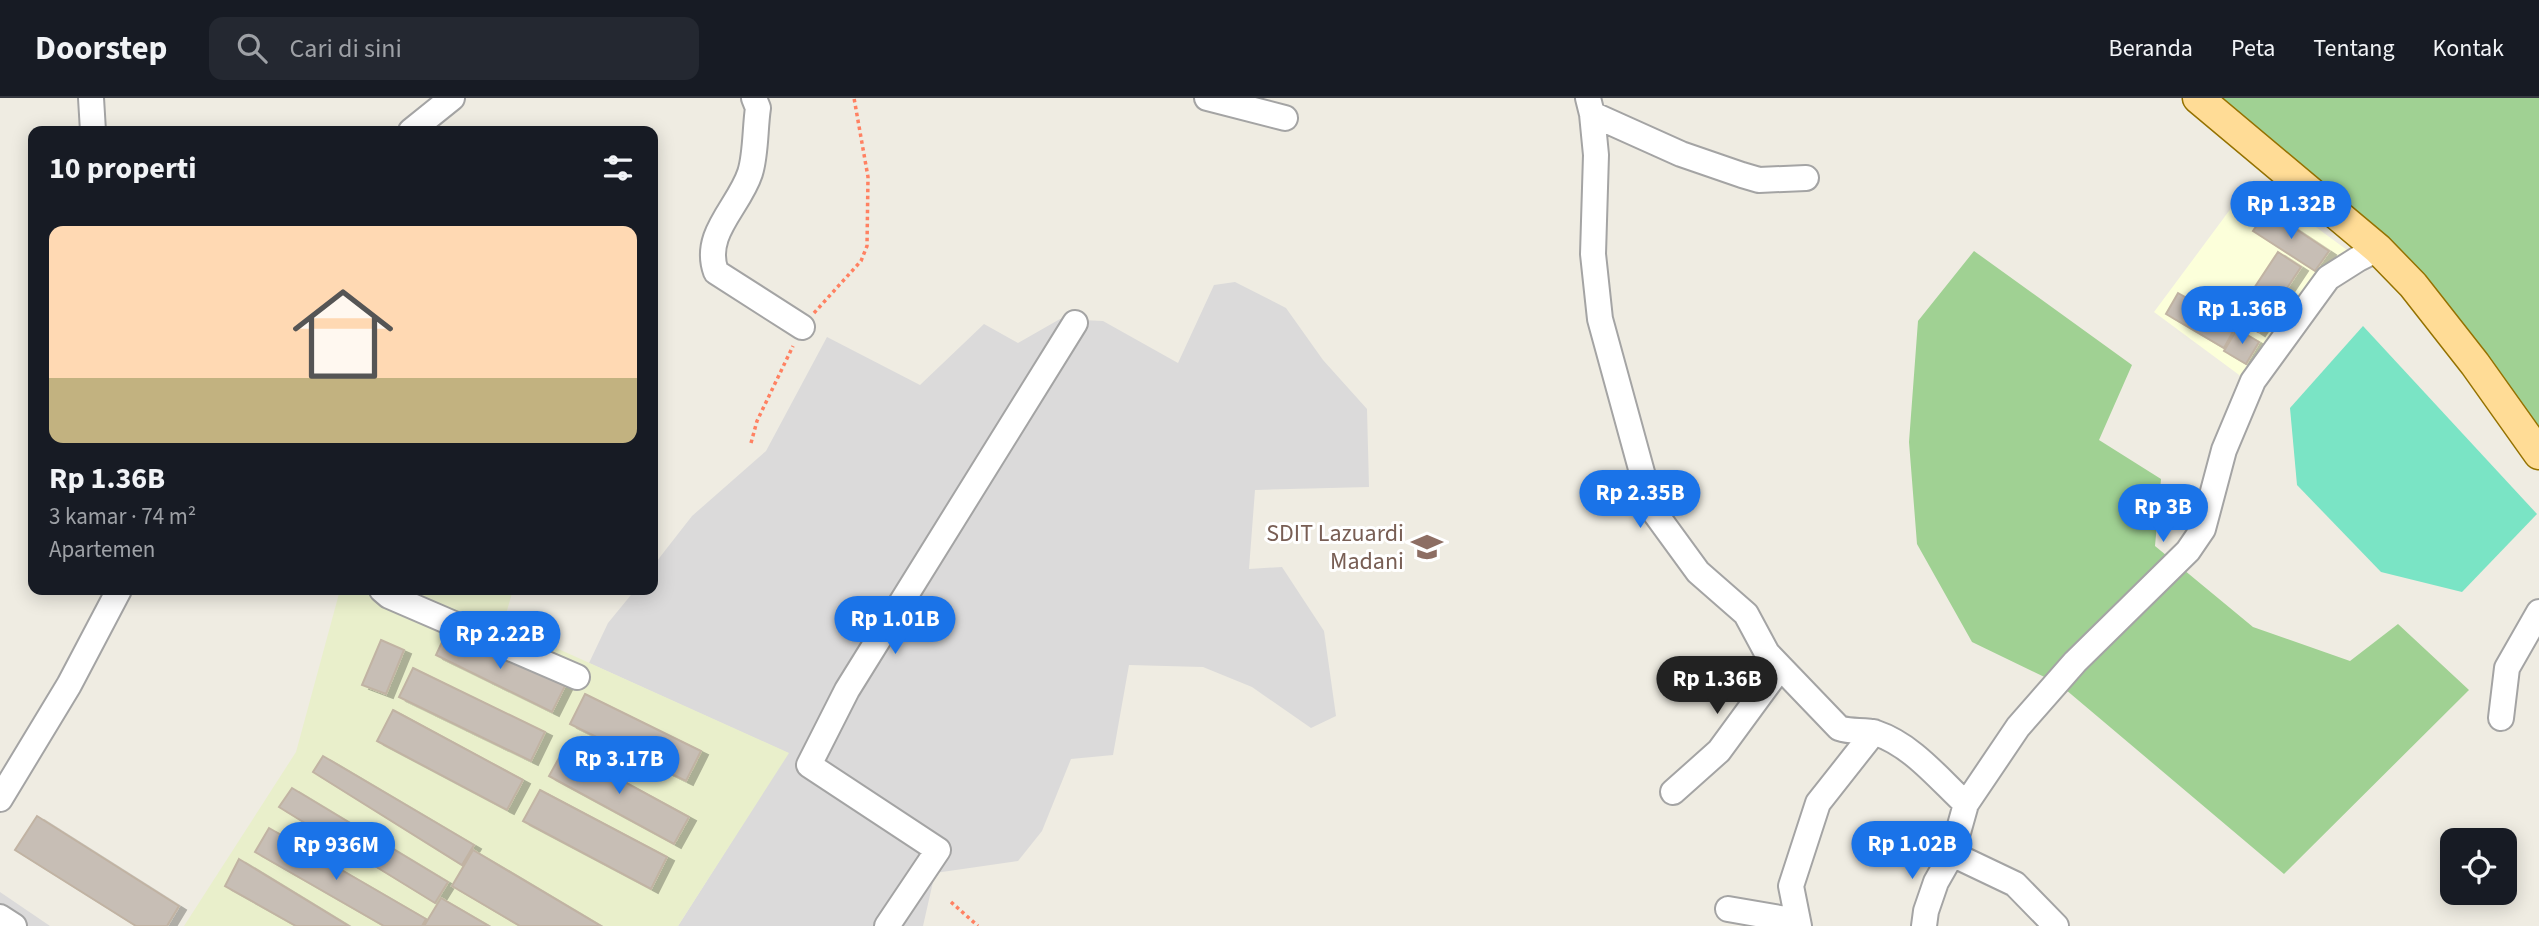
<!DOCTYPE html>
<html lang="id">
<meta charset="utf-8">
<style>
:root{--surface:#171b24;--page:#242831;--text:#f1f3f6;--muted:#9ea1a6;--line:#363941;--accent:#1a73e8}
body{margin:0;font-family:"Source Sans 3",sans-serif;background:var(--page);color:var(--text);height:100vh;display:flex;flex-direction:column;font-size:26px;white-space:nowrap}
*{box-sizing:border-box;margin:0}
p{font-size:23px;color:var(--muted)}
.icon{flex:none;width:38px;height:38px;fill:none;stroke:currentColor;stroke-width:2;stroke-linecap:round;stroke-linejoin:round}
.map{position:relative;flex:1;overflow:hidden}
.drawer{position:absolute;left:28px;top:28px;width:630px;height:469px;display:flex;flex-direction:column;background:var(--surface);border-radius:14px;box-shadow:0 4px 18px #0003}
.drawer>*{flex:none}
.controls{position:absolute;left:2440px;top:730px;display:grid;gap:14px}
.controls a{display:grid;place-items:center;width:77px;height:77px;border-radius:14px;background:var(--surface);box-shadow:0 4px 18px #0003;font-size:35px}
.price{position:absolute;translate:-50% -60px;padding:0 16px;border-radius:24px;background:var(--accent);color:#fff;font-size:23px;line-height:46px;filter:drop-shadow(0 2px 4px #0008)}
.price::after{content:'';position:absolute;left:50%;top:42px;width:21px;height:16px;margin-left:-10px;background:inherit;clip-path:polygon(0 0,100% 0,50% 100%)}
.price.current{background:#222;color:#fff}
ul{padding:0;list-style:none}
li{display:grid;align-content:center;gap:14px;height:371px;padding:0 21px}
li+li{border-top:2px solid var(--line)}
li span{display:grid;place-items:center;height:217px;border-radius:14px;color:#555}
li>.icon{margin-inline-start:auto}
span .icon{width:126px;height:126px;fill:#fffc;stroke-width:1}
li b{font-size:30px}
h2{display:flex;justify-content:space-between;align-items:center;height:84px;padding:0 21px;font-size:30px}
header{display:flex;align-items:center;gap:42px;box-sizing:border-box;height:98px;padding:0 35px;background:var(--surface);border-bottom:2px solid var(--line)}
header strong{font-size:33px}
nav{display:flex;gap:38px;margin-inline-start:auto;font-size:24px}
.search{width:490px;height:63px;background:var(--page);display:flex;align-items:center;gap:18px;box-sizing:border-box;padding:0 24px;border-radius:14px;color:var(--muted);font-size:26px}
.map>svg:first-child{display:block}
.residential{fill:#dbdada}
.education{fill:#fcffda}
.farmland{fill:#e9efcb}
.forest{fill:#a0d193}
.pitch{fill:#7ae4c5}
.building{fill:#c7beb5;stroke:#c1b3a3;stroke-width:2;filter:url(#shadow)}
.lines{fill:none;stroke-linecap:round;stroke-linejoin:round}
.minor-casing{stroke:#a4a4a4;stroke-width:28}
.major-casing{stroke:#957200;stroke-width:33}
.path{stroke:#ff8162;stroke-width:3.5;stroke-dasharray:3.5 3.5;stroke-linecap:butt}
.minor{stroke:#fff;stroke-width:24}
.major{stroke:#ffdc96;stroke-width:30}
.labels{text-anchor:middle;dominant-baseline:central;stroke-width:6;stroke-linejoin:round;paint-order:stroke}
.education-label{font-size:24px;fill:#785e54;stroke:#fff;text-anchor:end}
</style>
<header>
<strong>Doorstep</strong>
<div class="search"><svg class="icon" aria-label="search" viewBox="0 0 24 24"><circle cx="10" cy="10" r="6"/><path d="M15 15l6 6"/></svg>Cari di sini</div>
<nav><a>Beranda</a><a>Peta</a><a>Tentang</a><a>Kontak</a></nav>
</header>
<div class="map">
<svg width="2539" height="828" viewBox="0 0 2539 828">
<defs>
<filter id="shadow"><feDropShadow dx="7" dy="4" stdDeviation="0" flood-color="#0004"/></filter>
</defs>
<rect width="100%" height="100%" fill="#efece2"/>
<path class="residential" d="M1235,184L1286,210L1323,262L1367,311L1369,389L1255,392L1249,471L1282,469L1324,533L1336,618L1311,630L1252,589L1203,569L1129,567L1113,657L1071,661L1042,733L1018,763L935,775L923,828H678L788,655L589,565L608,525L635,492H653V468L692,418L766,353L827,239L920,287L984,226L1018,245L1060,221L1103,223L1178,265L1214,187Z
M0,794L50,828H0Z"/>
<path class="education" d="M2252,82L2347,152L2250,285L2154,214Z"/>
<path class="farmland" d="M340,492H513L503,526L789,655L678,828H184L296,654Z"/>
<path class="forest" d="M2191,0H2539V368L2390,165Z
M1974,153L2132,267L2099,342L2161,381L2155,448L2253,529L2350,563L2398,526L2469,592L2284,776L2059,586L1972,544L1917,446L1909,344L1918,223Z"/>
<path class="pitch" d="M2363,228L2537,416L2462,494L2381,474L2297,387L2290,310Z"/>
<path class="building" d="M2267,112L2329,153L2315,173L2253,133Z
M2278,154L2301,169L2258,234L2235,219Z
M2178,195L2236,228L2224,250L2166,216Z
M2237,231L2259,244L2246,266L2224,253Z
M448,531L565,588L552,614L436,557Z
M381,542L404,552L386,596L362,587Z
M413,570L545,634L531,663L399,599Z
M585,596L701,653L686,683L570,626Z
M393,612L523,682L507,712L377,643Z
M564,651L689,719L674,746L549,678Z
M323,658L474,747L462,767L313,674Z
M292,690L448,784L435,805L279,709Z
M540,692L667,759L651,791L523,723Z
M37,718L179,808L167,828H136L15,752Z
M269,730L426,821L422,828H384L255,754Z
M473,752L601,828H520L452,788Z
M239,761L349,828H296L225,788Z
M441,800L489,828H424Z"/>
<g class="lines">
<defs>
<path id="minor" d="M91,0L93,33
M754,0L758,10C755,29 756,57 750,75C739,109 702,136 716,174L802,229
M1207,0L1285,20
M1588,0L1592,16L1596,57L1593,156L1600,221L1652,411L1698,474L1746,516L1767,555L1839,630C1853,635 1864,631 1876,635C1912,647 1939,681 1966,706
M1592,16L1681,56L1742,77L1759,82L1806,80
M411,33L452,0
M382,492L389,498L577,579
M2501,620L2507,570L2539,514
M1673,694L1719,653L1774,578L1782,572
M0,701L69,587L119,492
M1952,756L2015,786L2056,828
M1728,811L1797,823
M0,819L14,828
M887,828L938,752L809,667L847,592L1075,225
M1799,828L1791,788L1818,705L1874,634
M1924,828L1926,813L1936,784L1952,756L1966,706L2018,629L2075,564L2188,453L2203,431L2224,352L2253,283L2328,180L2358,161L2378,151"/>
<path id="major" d="M2198,0L2378,151L2413,187L2475,266L2539,356"/>
</defs>
<use href="#minor" class="minor-casing"/>
<use href="#major" class="major-casing"/>
<path class="path" d="M814,215L861,163L867,148L868,79L854,0
M751,345L757,323L793,248
M951,804L978,828"/>
<use href="#minor" class="minor"/>
<use href="#major" class="major"/>
</g>
<defs>
<symbol id="school-bare" viewBox="-9 -9 18 18"><path d="M0-5L7-2L0 1L-7-2ZM-4 1L0 2.5L4 1V4Q0 6-4 4Z" fill="#8d6e63" stroke="#fff" stroke-width="2.5" paint-order="stroke"/></symbol>
</defs>
<g fill-rule="evenodd">
<use href="#school-bare" x="1405" y="427" width="44" height="44"/>
</g>
<g class="labels">
<g class="education-label">
<text x="1404" y="435">SDIT Lazuardi<tspan x="1404" dy="28">Madani</tspan></text>
</g>
</g>
</svg>
<div class="controls">
<a><svg class="icon" aria-label="locate" viewBox="0 0 24 24"><circle cx="12" cy="12" r="6"/><path d="M12 2v4M12 18v4M2 12h4M18 12h4"/></svg></a>
</div>
<b class="price" style="left:2291px;top:143px">Rp 1.32B</b>
<b class="price" style="left:2242px;top:248px">Rp 1.36B</b>
<b class="price" style="left:1640px;top:432px">Rp 2.35B</b>
<b class="price" style="left:2163px;top:446px">Rp 3B</b>
<b class="price" style="left:895px;top:558px">Rp 1.01B</b>
<b class="price" style="left:500px;top:573px">Rp 2.22B</b>
<b class="price current" style="left:1717px;top:618px">Rp 1.36B</b>
<b class="price" style="left:619px;top:698px">Rp 3.17B</b>
<b class="price" style="left:1912px;top:783px">Rp 1.02B</b>
<b class="price" style="left:336px;top:784px">Rp 936M</b>
<section class="drawer">
<h2>10 properti<svg class="icon" aria-label="filters" viewBox="0 0 24 24"><path d="M4 7h16M4 17h16"/><circle cx="9" cy="7" r="2"/><circle cx="15" cy="17" r="2"/></svg></h2>
<ul>
<li><span style="background:linear-gradient(#ffd9b3 70%,#c2b280 0)"><svg class="icon" aria-label="home" viewBox="0 0 24 24"><path d="M3 11l9-7 9 7M6 9v11h12V9"/></svg></span><div><b>Rp 1.36B</b><p>3 kamar · 74 m²</p><p>Apartemen</p></div></li>
</ul>
</section>
</div>
